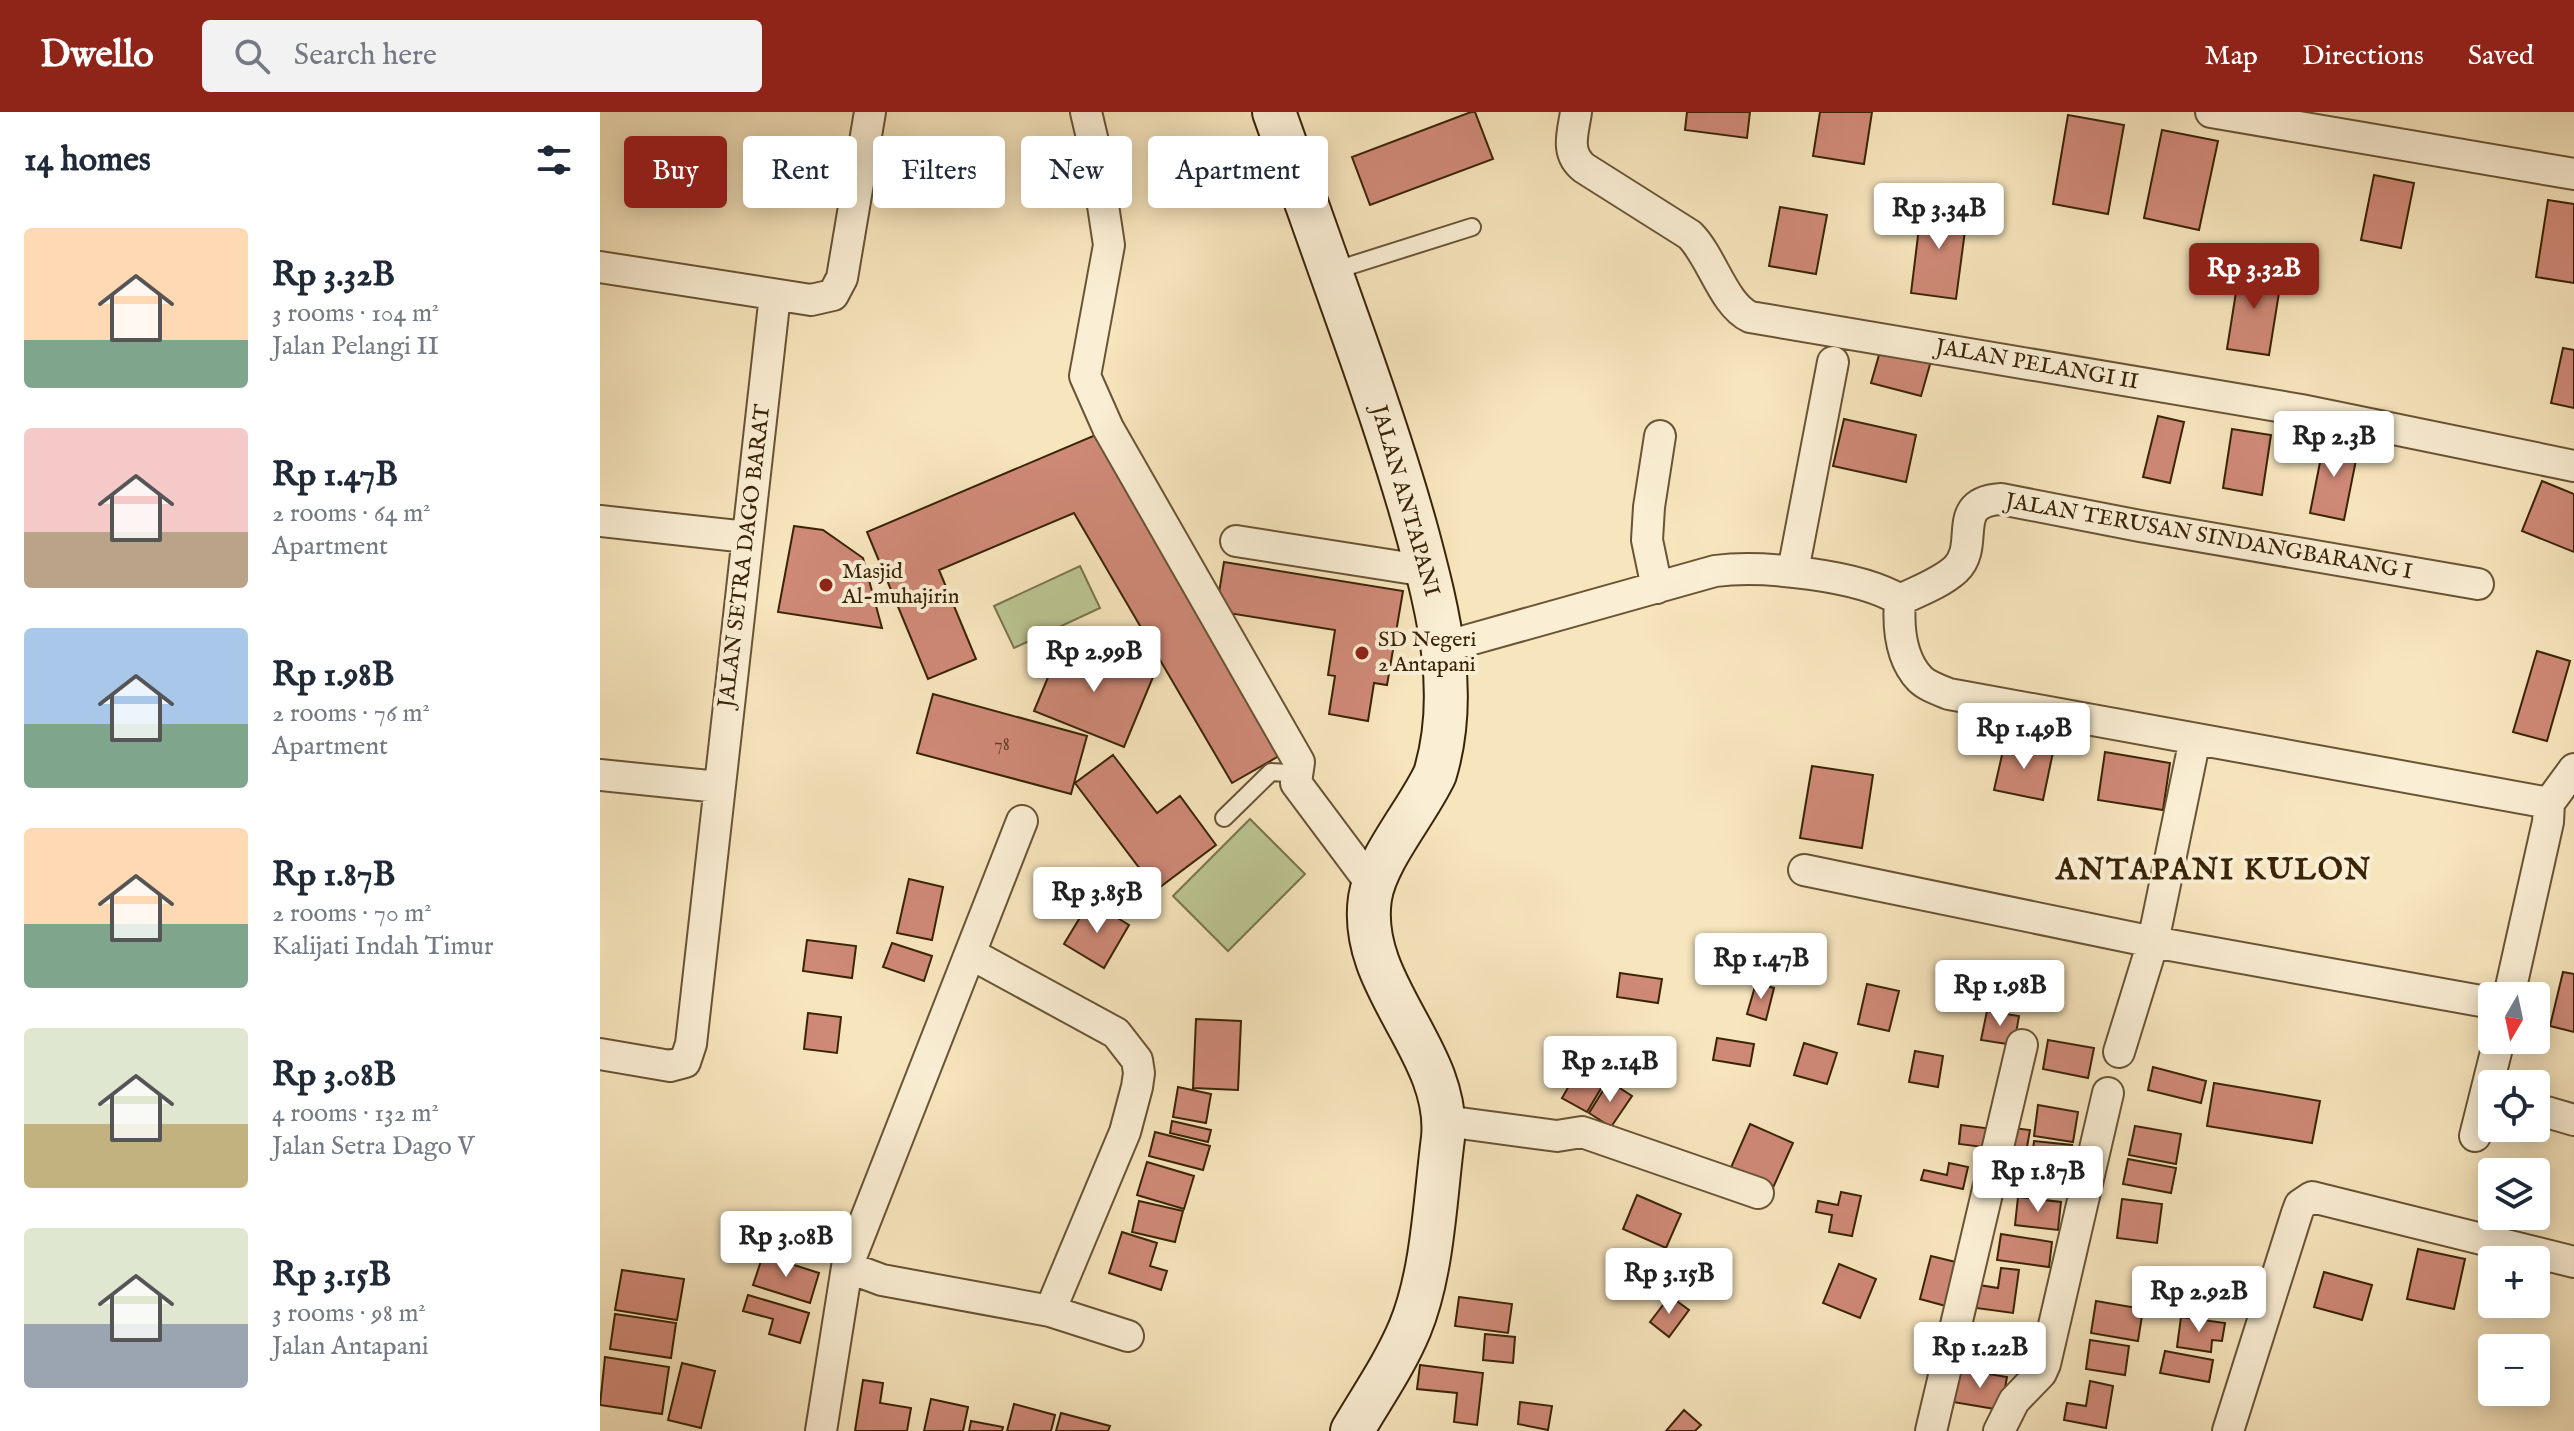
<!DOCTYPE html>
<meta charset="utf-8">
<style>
:root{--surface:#fff;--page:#f2f2f3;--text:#1f2937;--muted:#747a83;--accent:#8f2418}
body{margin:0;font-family:"IM FELL English",serif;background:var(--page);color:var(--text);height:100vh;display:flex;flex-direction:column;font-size:30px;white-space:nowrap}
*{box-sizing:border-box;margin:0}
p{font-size:26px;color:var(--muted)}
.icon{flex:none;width:44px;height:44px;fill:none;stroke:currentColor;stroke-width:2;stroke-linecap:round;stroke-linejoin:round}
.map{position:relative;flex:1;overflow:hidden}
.drawer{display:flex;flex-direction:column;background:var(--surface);width:600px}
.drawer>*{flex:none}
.hud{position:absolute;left:24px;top:24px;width:760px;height:72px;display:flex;gap:16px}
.needle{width:52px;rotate:189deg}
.controls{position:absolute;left:1878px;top:870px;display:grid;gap:16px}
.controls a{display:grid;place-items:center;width:72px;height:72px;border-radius:8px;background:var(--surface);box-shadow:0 4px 20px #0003;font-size:40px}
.price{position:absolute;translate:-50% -68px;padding:0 18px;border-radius:8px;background:#fff;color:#222;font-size:26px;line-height:52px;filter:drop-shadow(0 2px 4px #0008)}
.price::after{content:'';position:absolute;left:50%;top:48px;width:24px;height:18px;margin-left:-12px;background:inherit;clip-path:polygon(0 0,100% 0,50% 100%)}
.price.active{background:var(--accent);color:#fff}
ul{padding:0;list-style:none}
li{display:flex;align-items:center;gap:24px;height:200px;padding:0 24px}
li span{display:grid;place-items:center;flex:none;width:224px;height:160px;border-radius:8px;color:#555}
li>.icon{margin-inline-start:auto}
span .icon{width:96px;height:96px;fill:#fffc;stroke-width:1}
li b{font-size:34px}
h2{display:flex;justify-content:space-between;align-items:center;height:96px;padding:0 24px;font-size:34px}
.chip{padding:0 28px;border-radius:8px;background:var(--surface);box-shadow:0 4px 20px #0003;font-size:28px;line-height:72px}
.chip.active{background:var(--accent);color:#fff}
header{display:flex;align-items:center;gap:48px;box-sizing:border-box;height:112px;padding:0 40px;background:var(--accent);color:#fff}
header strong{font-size:38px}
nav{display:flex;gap:44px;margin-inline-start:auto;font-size:28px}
.search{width:560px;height:72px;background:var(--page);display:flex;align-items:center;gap:20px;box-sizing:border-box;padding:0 28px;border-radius:8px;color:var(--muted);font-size:30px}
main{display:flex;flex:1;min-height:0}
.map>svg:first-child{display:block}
.green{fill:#bbc592;stroke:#7a744c;stroke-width:2}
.building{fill:#cf8977;stroke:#3a2406;stroke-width:2}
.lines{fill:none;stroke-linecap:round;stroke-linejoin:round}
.lane-casing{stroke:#695434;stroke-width:20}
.street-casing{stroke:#695434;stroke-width:34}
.secondary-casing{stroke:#3a2406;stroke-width:46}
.lane{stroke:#faeed4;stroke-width:16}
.street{stroke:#faeed4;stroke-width:30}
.secondary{stroke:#faeed4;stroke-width:42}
.poi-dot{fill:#8f2418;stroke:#faeed4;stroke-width:3}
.labels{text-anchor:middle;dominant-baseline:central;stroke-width:8;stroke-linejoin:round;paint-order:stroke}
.number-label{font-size:18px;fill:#5f3d22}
.street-label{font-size:22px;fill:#3a2406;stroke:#faeed4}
.poi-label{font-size:22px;fill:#3a2406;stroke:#faeed4;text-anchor:start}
.district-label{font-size:30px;font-weight:bold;letter-spacing:2px;fill:#3a2406;stroke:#faeed4}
</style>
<header>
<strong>Dwello</strong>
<div class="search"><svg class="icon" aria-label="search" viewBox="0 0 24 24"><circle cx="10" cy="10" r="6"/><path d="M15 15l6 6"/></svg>Search here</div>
<nav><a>Map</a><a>Directions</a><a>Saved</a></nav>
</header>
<main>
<section class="drawer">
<h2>14 homes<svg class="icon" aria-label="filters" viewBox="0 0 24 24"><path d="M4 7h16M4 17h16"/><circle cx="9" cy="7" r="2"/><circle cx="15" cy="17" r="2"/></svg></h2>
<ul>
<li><span style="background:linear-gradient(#ffd9b3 70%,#7fa58c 0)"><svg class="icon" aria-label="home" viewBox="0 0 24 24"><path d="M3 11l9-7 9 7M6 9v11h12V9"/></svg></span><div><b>Rp 3.32B</b><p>3 rooms · 104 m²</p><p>Jalan Pelangi II</p></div></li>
<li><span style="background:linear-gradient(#f6c9c9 65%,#b9a48a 0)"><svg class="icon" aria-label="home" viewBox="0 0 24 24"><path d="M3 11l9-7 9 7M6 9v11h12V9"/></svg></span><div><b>Rp 1.47B</b><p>2 rooms · 64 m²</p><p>Apartment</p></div></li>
<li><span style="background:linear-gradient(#a9c7e8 60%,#7fa58c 0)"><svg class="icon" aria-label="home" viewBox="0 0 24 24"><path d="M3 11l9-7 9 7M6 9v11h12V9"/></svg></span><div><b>Rp 1.98B</b><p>2 rooms · 76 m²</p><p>Apartment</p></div></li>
<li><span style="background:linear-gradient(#ffd9b3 60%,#7fa58c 0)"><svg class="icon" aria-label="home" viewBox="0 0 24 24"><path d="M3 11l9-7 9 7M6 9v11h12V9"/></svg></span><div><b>Rp 1.87B</b><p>2 rooms · 70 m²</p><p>Kalijati Indah Timur</p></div></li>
<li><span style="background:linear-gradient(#dfe7d0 60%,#c2b280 0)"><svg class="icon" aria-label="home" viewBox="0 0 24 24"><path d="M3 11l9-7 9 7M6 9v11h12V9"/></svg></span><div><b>Rp 3.08B</b><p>4 rooms · 132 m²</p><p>Jalan Setra Dago V</p></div></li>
<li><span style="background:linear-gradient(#dfe7d0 60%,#9aa5b1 0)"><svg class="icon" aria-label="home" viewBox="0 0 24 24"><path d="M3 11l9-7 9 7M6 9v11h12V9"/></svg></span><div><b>Rp 3.15B</b><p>3 rooms · 98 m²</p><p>Jalan Antapani</p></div></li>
</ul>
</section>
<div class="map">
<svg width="1974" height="1319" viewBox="0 0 1974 1319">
<rect width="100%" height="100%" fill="#f7e5bd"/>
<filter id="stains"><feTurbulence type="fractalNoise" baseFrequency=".0025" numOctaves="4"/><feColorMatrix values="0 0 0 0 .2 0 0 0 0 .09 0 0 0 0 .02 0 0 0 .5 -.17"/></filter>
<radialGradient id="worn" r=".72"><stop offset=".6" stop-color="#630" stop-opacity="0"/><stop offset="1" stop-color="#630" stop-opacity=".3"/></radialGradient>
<path class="green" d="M480,454L500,496L414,536L394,494Z
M650,707L705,762L628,839L573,784Z"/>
<path class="building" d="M871,0H875L893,47L770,93L752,45Z
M1087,0H1150L1147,26L1085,18Z
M1220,0H1272L1264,52L1213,44Z
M1468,3L1524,13L1508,102L1453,92Z
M1562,18L1618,29L1599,118L1544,106Z
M1774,63L1814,71L1801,136L1761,128Z
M1948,88L1974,92V171L1936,165Z
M1322,91L1368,96L1356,187L1311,181Z
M1180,95L1227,103L1216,162L1169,154Z
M1640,155L1682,162L1669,243L1627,237Z
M1281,236L1331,249L1321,284L1271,271Z
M1963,236L1974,238V296L1951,291Z
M1558,304L1584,310L1570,371L1543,365Z
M1244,307L1316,323L1306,370L1233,354Z
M1632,317L1671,323L1662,383L1623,376Z
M505,319L686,640L632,671L474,401L339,458L376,547L328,567L267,420Z
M1725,325L1759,333L1744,408L1710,401Z
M1942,369L1974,382V440L1922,419Z
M194,414L223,418L263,446L282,516L178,500Z
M624,450L803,479L787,573L774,571L768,609L729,602L735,564L728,563L735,518L616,499Z
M463,529L553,565L524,635L434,599Z
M1937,539L1970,549L1947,629L1913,620Z
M333,582L487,624L471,682L317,641Z
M1405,630L1453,640L1443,688L1394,678Z
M1505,640L1570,651L1563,698L1498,688Z
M513,643L557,701L580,684L616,733L556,778L475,671Z
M1212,654L1273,663L1262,736L1200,726Z
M309,767L343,775L332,828L297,821Z
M490,789L529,813L504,856L464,832Z
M207,828L256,834L252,866L203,859Z
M292,831L332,844L324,869L283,855Z
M1963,860L1974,862V920L1950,914Z
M1020,861L1062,867L1058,891L1017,885Z
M1156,871L1174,876L1166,908L1147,902Z
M1267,872L1299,879L1289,919L1258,912Z
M1387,899L1419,904L1414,933L1381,928Z
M208,901L241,905L237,941L204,937Z
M596,907L641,909L638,978L593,976Z
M1117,926L1154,932L1150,954L1113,948Z
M1448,928L1494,936L1488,966L1443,957Z
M1204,931L1237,941L1227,972L1194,963Z
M1315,939L1343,944L1338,975L1309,970Z
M981,953L1006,968L987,1000L962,986Z
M1553,955L1606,969L1601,991L1548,978Z
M1009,969L1032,984L1011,1015L989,1001Z
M1614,971L1720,989L1712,1031L1607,1014Z
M578,975L611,982L606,1011L573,1005Z
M1438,993L1478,1000L1473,1030L1434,1024Z
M572,1009L611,1018L608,1030L570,1021Z
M1150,1012L1193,1031L1172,1078L1129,1060Z
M1361,1013L1393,1017L1391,1036L1359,1032Z
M1535,1014L1581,1022L1576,1052L1529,1043Z
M1413,1016L1430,1018L1425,1046L1411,1044Z
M555,1020L610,1034L603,1058L549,1044Z
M1434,1029L1472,1033L1469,1060L1431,1055Z
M1528,1047L1576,1056L1571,1081L1523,1072Z
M547,1050L594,1064L584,1097L537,1083Z
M1349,1051L1368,1055L1363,1077L1321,1068L1324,1058L1347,1063Z
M1241,1080L1261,1084L1252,1124L1229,1120L1232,1103L1216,1100L1218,1089L1238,1093Z
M1037,1083L1081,1102L1066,1136L1023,1117Z
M1418,1085L1461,1090L1458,1118L1415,1113Z
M1522,1087L1562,1092L1557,1131L1517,1126Z
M539,1089L583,1099L575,1130L532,1120Z
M522,1120L557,1131L550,1154L567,1159L561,1178L509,1161Z
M1401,1122L1452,1130L1449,1155L1397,1148Z
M1818,1137L1865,1147L1854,1197L1807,1187Z
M163,1143L219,1161L210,1191L153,1173Z
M1331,1144L1364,1152L1353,1196L1320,1187Z
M1239,1152L1276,1167L1260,1206L1223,1191Z
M1401,1156L1419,1158L1413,1201L1376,1196L1379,1173L1398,1176Z
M22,1158L84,1167L77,1208L15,1198Z
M1724,1160L1772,1173L1762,1208L1714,1195Z
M148,1183L209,1201L200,1231L169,1222L173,1207L143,1199Z
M1070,1184L1089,1198L1069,1225L1050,1210Z
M859,1185L912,1192L908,1221L855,1214Z
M1496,1189L1543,1197L1538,1229L1491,1221Z
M15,1202L76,1211L71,1246L10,1237Z
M1581,1205L1625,1211L1622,1229L1612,1228L1611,1240L1577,1235Z
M1379,1214L1432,1222L1428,1248L1375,1240Z
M885,1222L915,1225L913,1251L883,1248Z
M1490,1228L1529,1234L1525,1263L1486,1257Z
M1565,1239L1613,1248L1609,1270L1560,1261Z
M5,1245L69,1255L62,1302L0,1293Z
M82,1251L115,1259L101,1316L68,1308Z
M820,1253L883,1261L877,1313L854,1310L857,1281L817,1277Z
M1359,1257L1407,1265L1401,1298L1353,1290Z
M263,1268L283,1271L280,1291L311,1296L307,1319H255Z
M1490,1269L1513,1274L1506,1316L1464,1308L1467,1291L1486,1294Z
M331,1287L368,1295L363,1319H324Z
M920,1290L952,1294L948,1318L918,1312Z
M414,1292L455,1303L451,1319H407Z
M1084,1298L1101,1313L1095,1319H1066Z
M461,1301L510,1314L508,1319H456Z
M371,1309L403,1315L402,1319H369Z"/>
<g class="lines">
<defs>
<path id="lane" d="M733,159L872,115
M624,706L671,660L688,661L696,671"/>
<path id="street" d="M486,0L494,34L509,133L485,264L508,316L699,650L696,671L773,774
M976,0C973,21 965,41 984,56L1090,123C1112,145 1123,192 1150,205L1701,298L1974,354
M1611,0L1974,62
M0,155L211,188L233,183L242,166L270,0
M0,409L147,425
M636,429L827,459
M1193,459L1233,250
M1057,476L1047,428L1049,395L1060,324
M1300,488C1298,515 1300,546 1320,567C1327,574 1339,578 1349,582L1949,691
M1300,488C1318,479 1341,471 1356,457C1381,432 1349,390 1401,387L1540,414L1878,472
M844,535L1115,459C1163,453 1259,463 1300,488
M0,663L119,675
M1949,691L1974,657
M1204,758L1553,830L1892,891
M371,842L516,921L537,948L539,961L537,975L525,1020L450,1199
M1909,884L1948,710L1949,691
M1519,940L1553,830L1595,627
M0,942L70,954L85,950L91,932L175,183
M1936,997L1974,1008
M845,1009L957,1024L982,1020L1158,1081
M1875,1024L1899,928
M247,1155L282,1168L450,1199L528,1224
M221,1319L247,1155L422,709
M1331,1319L1422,933
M1399,1319L1414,1289L1441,1261L1445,1252L1508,981
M1628,1319L1697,1101L1700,1093L1712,1085L1974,1150"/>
<path id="secondary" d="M674,0C701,76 728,152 755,228C778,293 800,358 818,424C839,503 859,582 835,662C818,699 776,747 770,786C757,874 851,939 843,1026C835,1087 833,1160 810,1216C795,1252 772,1285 752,1319"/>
</defs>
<use href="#lane" class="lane-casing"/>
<use href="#street" class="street-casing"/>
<use href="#secondary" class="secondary-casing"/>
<use href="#lane" class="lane"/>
<use href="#street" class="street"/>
<use href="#secondary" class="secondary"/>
</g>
<g class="poi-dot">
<circle cx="226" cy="473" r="8"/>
<circle cx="762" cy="541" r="8"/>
</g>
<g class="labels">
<g class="number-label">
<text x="402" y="633">78</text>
</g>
<g class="street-label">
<text transform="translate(1437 253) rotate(10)">JALAN PELANGI II</text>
<text transform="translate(805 389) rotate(74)">JALAN ANTAPANI</text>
<text transform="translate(1609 425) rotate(10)">JALAN TERUSAN SINDANGBARANG I</text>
<text transform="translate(145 444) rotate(-83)">JALAN SETRA DAGO BARAT</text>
</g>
<g class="poi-label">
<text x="242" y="460">Masjid<tspan x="242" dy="25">Al-muhajirin</tspan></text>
<text x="778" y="528">SD Negeri<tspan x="778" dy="25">2 Antapani</tspan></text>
</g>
<g class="district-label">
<text x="1614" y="759">ANTAPANI KULON</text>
</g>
</g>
<rect width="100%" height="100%" filter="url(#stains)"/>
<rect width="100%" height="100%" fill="url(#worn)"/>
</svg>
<div class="controls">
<a><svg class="needle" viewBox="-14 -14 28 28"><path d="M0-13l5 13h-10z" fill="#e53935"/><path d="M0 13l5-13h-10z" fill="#747a83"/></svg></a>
<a><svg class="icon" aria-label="locate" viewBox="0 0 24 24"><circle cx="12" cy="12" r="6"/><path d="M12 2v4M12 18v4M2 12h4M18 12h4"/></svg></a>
<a><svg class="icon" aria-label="layers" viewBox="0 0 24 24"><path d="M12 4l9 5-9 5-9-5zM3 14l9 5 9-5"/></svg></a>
<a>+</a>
<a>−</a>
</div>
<b class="price" style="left:1339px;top:139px">Rp 3.34B</b>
<b class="price active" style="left:1654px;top:199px">Rp 3.32B</b>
<b class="price" style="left:1734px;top:367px">Rp 2.3B</b>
<b class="price" style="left:494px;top:582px">Rp 2.99B</b>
<b class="price" style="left:1424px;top:659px">Rp 1.49B</b>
<b class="price" style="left:497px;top:823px">Rp 3.85B</b>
<b class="price" style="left:1161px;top:889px">Rp 1.47B</b>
<b class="price" style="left:1400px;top:916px">Rp 1.98B</b>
<b class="price" style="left:1010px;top:992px">Rp 2.14B</b>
<b class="price" style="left:1438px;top:1102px">Rp 1.87B</b>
<b class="price" style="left:186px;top:1167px">Rp 3.08B</b>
<b class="price" style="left:1069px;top:1204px">Rp 3.15B</b>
<b class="price" style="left:1599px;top:1222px">Rp 2.92B</b>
<b class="price" style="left:1380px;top:1278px">Rp 1.22B</b>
<div class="hud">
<a class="chip active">Buy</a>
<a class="chip">Rent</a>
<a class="chip">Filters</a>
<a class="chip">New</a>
<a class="chip">Apartment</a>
</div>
</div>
</main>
